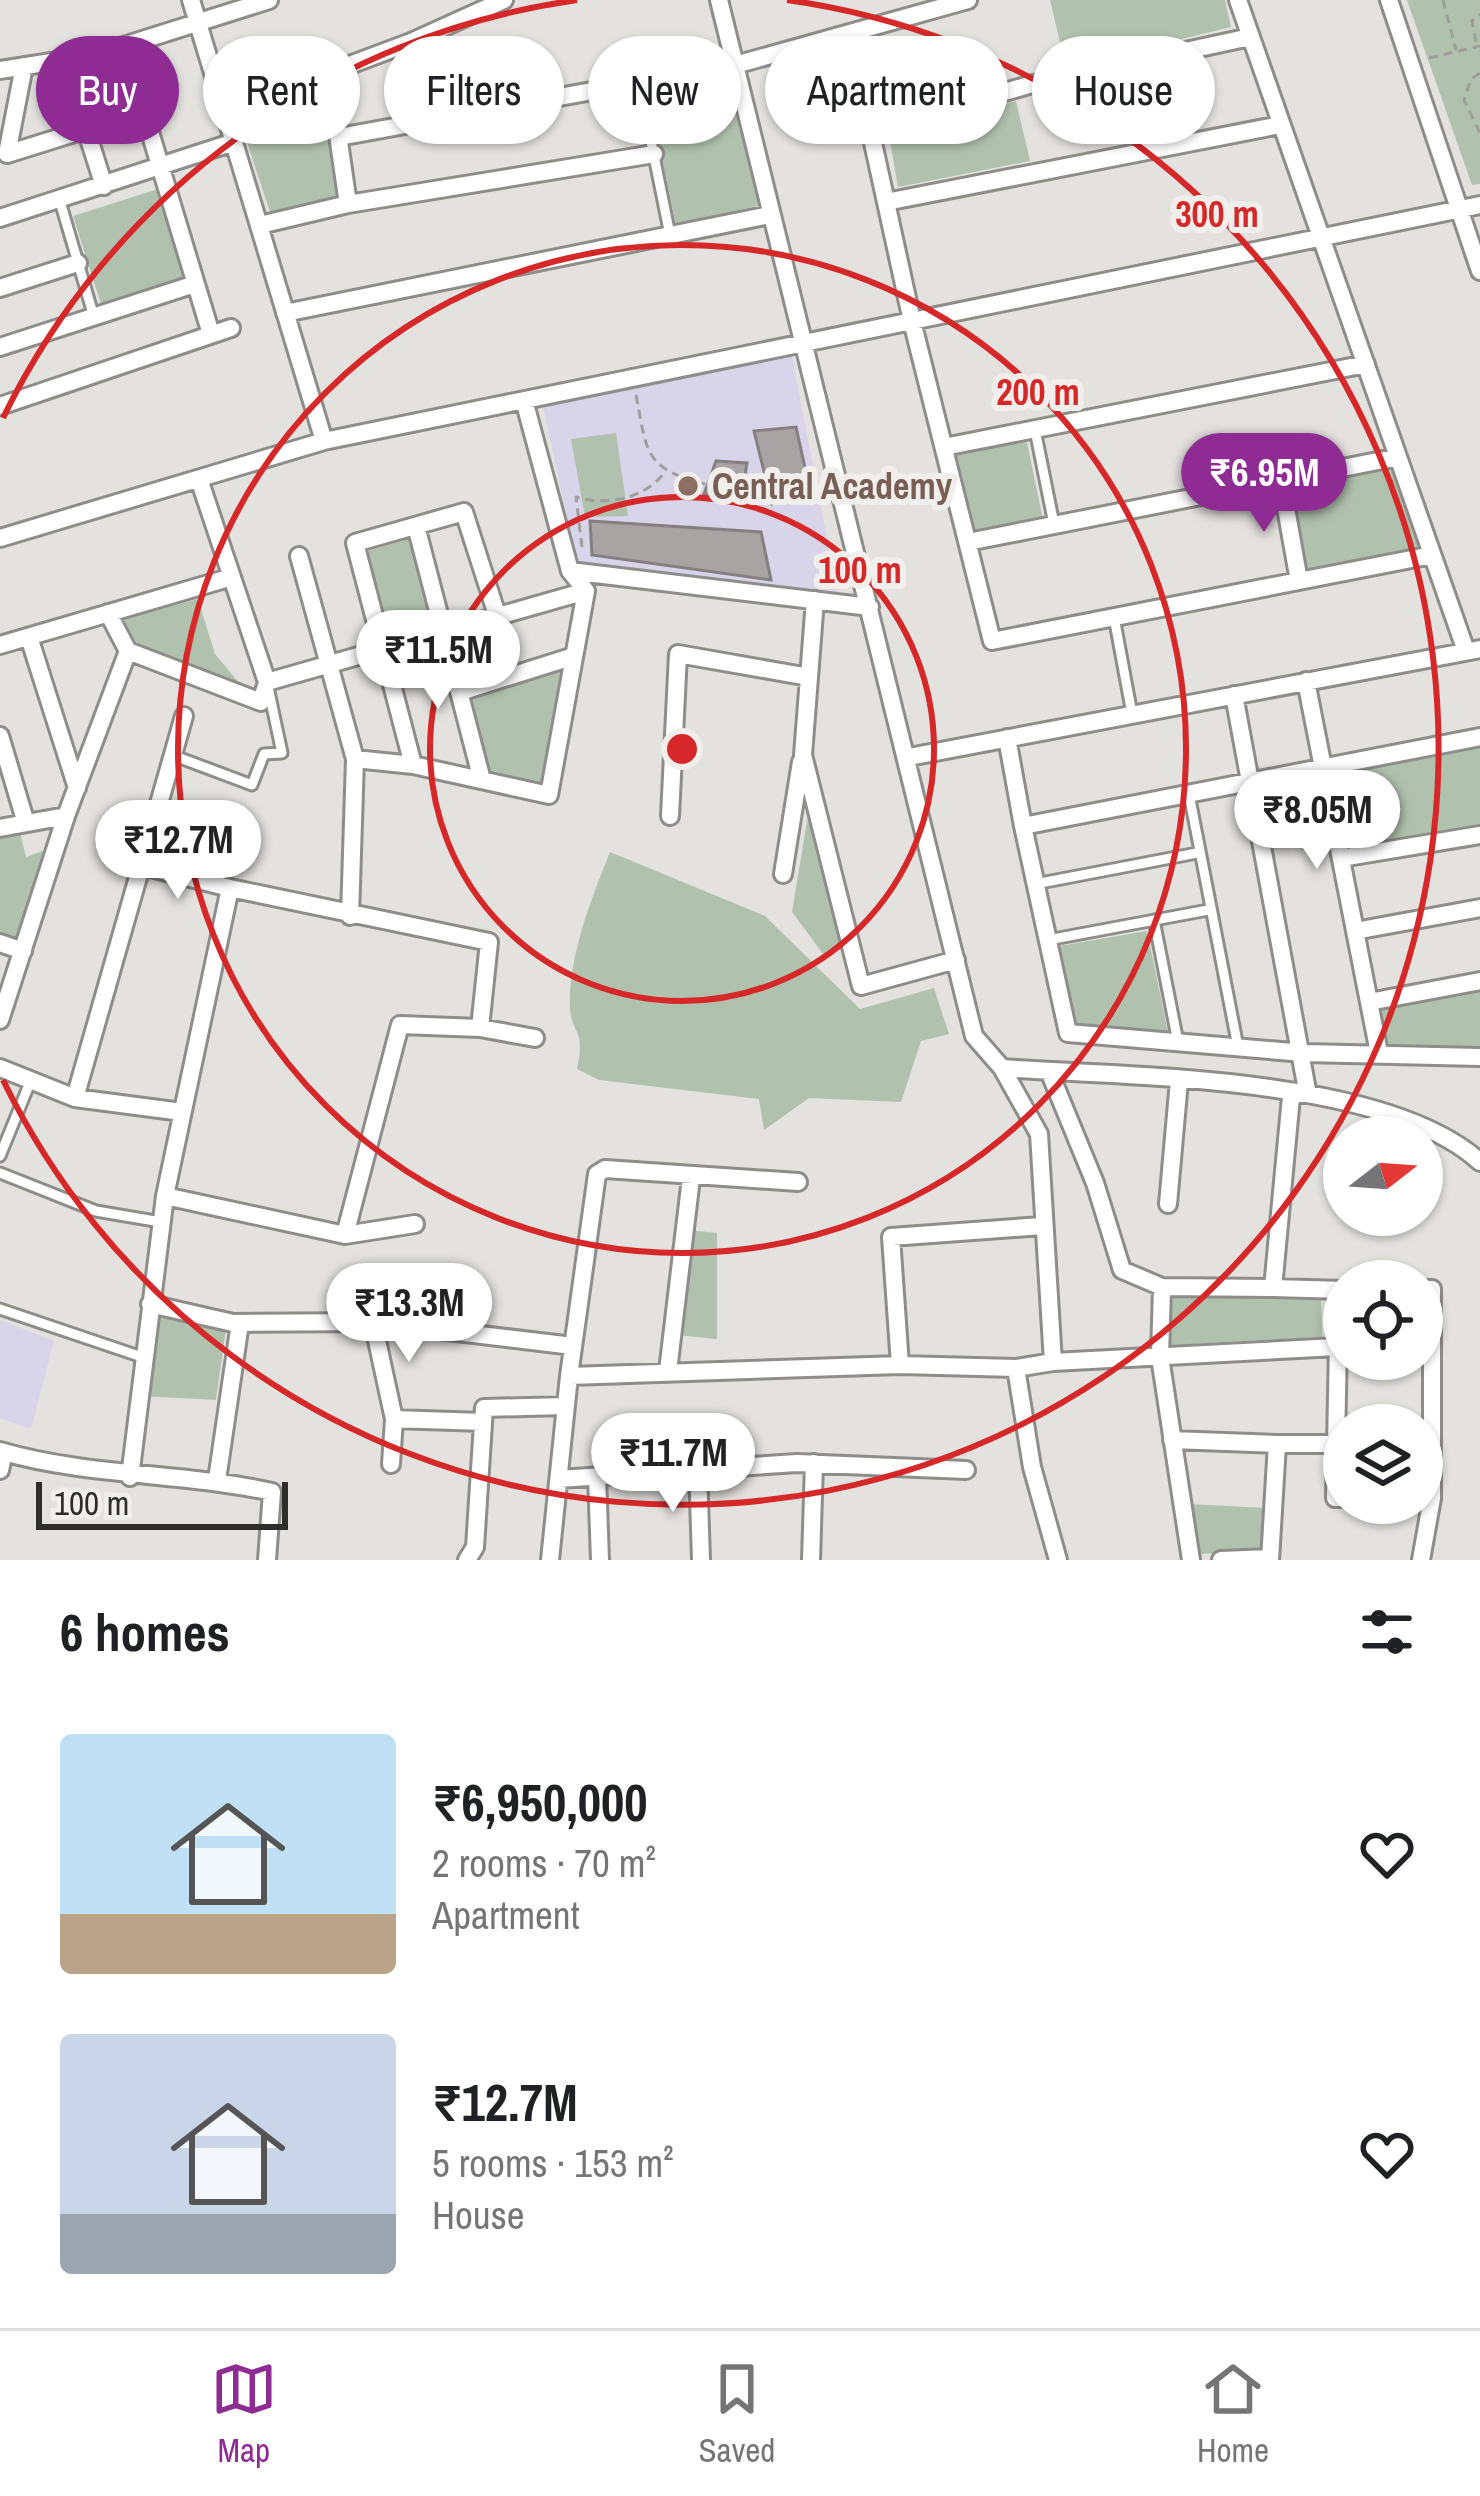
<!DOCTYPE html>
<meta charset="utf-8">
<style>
:root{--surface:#fff;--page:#f2f2f2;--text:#202124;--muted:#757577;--line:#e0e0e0;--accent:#8f2c94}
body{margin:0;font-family:"Archivo Narrow",sans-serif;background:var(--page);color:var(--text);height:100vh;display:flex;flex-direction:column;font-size:45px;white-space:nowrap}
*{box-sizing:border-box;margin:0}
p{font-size:39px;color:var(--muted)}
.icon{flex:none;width:66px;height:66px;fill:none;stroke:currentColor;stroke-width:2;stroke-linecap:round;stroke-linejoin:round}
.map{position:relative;height:1560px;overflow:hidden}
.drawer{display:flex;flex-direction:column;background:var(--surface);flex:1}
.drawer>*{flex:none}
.hud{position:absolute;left:36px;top:36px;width:1410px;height:108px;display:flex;gap:24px}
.needle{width:78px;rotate:73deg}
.buttons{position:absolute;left:1323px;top:1116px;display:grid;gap:24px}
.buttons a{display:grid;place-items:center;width:120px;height:120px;border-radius:50%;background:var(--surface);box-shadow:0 3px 9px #0004;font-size:60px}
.scale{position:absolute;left:36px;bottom:30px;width:252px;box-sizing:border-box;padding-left:12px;border:6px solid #2d2d2b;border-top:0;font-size:33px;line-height:42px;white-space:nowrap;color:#2d2d2b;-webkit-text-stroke:9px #f1efec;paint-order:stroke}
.price{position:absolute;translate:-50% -102px;padding:0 27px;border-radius:42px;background:#fff;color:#222;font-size:39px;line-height:78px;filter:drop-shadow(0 3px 6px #0008)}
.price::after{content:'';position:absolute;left:50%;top:72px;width:36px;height:27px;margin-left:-18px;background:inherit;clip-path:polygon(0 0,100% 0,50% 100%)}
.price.on{background:var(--accent);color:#fff}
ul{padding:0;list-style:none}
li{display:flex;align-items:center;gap:36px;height:300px;padding:0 60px}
li span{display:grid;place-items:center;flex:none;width:336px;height:240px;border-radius:12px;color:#555}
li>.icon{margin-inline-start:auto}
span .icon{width:144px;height:144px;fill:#fffc;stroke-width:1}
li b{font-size:51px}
h2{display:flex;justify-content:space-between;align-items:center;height:144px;padding:0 60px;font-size:51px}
.pill{padding:0 42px;border-radius:54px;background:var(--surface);box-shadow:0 3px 9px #0004;font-size:42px;line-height:108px}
.pill.on{background:var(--accent);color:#fff}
.menu{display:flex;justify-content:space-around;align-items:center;height:168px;border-top:3px solid var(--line);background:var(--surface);font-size:33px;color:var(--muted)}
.menu a{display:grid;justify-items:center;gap:6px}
.menu .on{color:var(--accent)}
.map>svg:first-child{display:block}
.education{fill:#d8d5eb}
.green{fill:#b0c2ad}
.building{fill:#a8a4a3;stroke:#83807f;stroke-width:3}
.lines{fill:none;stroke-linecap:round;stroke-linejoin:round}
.service-casing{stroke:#8e8d8a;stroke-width:15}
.minor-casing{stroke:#8e8d8a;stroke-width:22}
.path{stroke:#9e9e9b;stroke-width:3;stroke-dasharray:9 6;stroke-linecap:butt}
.service{stroke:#fff;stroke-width:9}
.minor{stroke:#fff;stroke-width:16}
.ring{fill:none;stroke:#d62828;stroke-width:6}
.education-dot{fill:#8d6e63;stroke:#f1efec;stroke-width:4.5}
.labels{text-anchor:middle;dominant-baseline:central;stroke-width:12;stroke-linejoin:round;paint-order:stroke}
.education-label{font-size:36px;font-weight:bold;fill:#785e54;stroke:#f1efec;text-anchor:start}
.centre{fill:#d62828;stroke:#f1efec;stroke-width:6}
.ring-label{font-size:36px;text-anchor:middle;font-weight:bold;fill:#d62828;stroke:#f1efec;stroke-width:12;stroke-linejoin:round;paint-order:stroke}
</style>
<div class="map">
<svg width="1480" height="1560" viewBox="0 0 1480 1560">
<rect width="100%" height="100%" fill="#e3e2df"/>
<path class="education" d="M792,356L839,601L577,565L543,406Z
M0,1320L54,1341L31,1429L0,1418Z"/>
<path class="green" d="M1050,0H1225L1231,27L1066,67Z
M1407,0H1480V184L1472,185Z
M728,72L761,205L676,225L647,88Z
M323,88L339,205L272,218L240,121Z
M1016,101L1030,161L898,187L889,136Z
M158,189L187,280L102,307L73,216Z
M616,433L628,516L585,517L571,439Z
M1027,442L1043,520L973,535L954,454Z
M1395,468L1425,548L1306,572L1289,488Z
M412,538L436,625L392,641L364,552Z
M198,599L215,654L240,684L134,645L118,620Z
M561,666L545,789L487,776L468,694Z
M1480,744V830L1347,857L1330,773Z
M810,803L845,948L824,955L792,912Z
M20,833L26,857L48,849L17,942L0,936V838Z
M610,852L765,916L860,1009L934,988L949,1034L921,1041L901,1102L809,1098L764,1130L759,1099L599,1080L577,1069C586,1027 571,1035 570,1007C568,957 592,897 610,852Z
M1147,931L1168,1032L1077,1026L1059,946Z
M1480,987V1053L1379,1050L1375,1007Z
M690,1230L717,1233V1339L676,1335Z
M1170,1292L1321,1293L1322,1337L1169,1345Z
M153,1309L226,1329L216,1400L141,1396Z
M1191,1504L1264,1508V1552L1195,1554Z"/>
<path class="building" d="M796,427L809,486L772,504L754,431Z
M716,461L747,463L740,504L704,494Z
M590,521L761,532L771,580L592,555Z"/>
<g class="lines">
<defs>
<path id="service" d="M639,82L670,235
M59,198L94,317
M1035,430L1054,524
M1114,617L1132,714
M172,755L252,785L264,754L282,753L268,687
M1189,794L1238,1047
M1035,884L1197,853
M1154,920L1178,1042
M1048,940L1208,910
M0,1156L31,1080
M0,1173L96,1211L161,1222
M0,1309L142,1357"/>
<path id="minor" d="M191,0L324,441
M1238,0L1466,651
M1389,0L1480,271
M849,33L912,321L992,641L1432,555
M124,46L211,334
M64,60L104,186
M24,66L7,154L87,129
M0,70L95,55L269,0
M329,73L348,204
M224,112L411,42L504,0
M871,130L1029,85L1250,37
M339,137L735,65L968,0
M886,202L1280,125
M0,218L234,142
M260,225L348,204L654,154
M0,288L78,263
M285,313L770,215
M0,347L195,284
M0,406L231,328
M944,447L1366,364
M1281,480L1299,581
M416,526L482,780
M0,538L324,441L1480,205
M968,542L1398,457
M299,556L355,759
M570,571L870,607
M815,600L803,755L861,986L956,960
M108,613L128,651
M29,637L77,788
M0,645L232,577
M1306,681L1379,1053
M267,682L586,591
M460,692L571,657
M1234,695L1307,1090
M0,736L25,820
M1007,738L1023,826L1480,737
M909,757L1480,649
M413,765L355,543L464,512L498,618
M670,816L678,654L809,677
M1023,826L1068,1033L1304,1053L1480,1057
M0,828L66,816
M1341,858L1480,835
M139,865L230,888
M783,874L801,762
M230,888L489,942L480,1028L400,1025L345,1235L165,1196Z
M350,916L355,759L413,765L549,795L586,591L570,571L524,400
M1355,931L1480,908
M0,943L23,951
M1369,1002L1480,981
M0,1020L66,816L128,651L261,702L267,682L199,479
M480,1028L535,1038
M0,1068L75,1098L182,1112
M1002,1068C1128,1077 1385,1075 1480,1162
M1049,1071L1095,1183L1122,1270L1162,1287
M1306,1091L1291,1097L1273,1288L1344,1290
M75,1098L184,716
M1168,1204L1179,1081
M345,1235L415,1224
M1339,1290L1335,1498H1344
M150,1304L233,1323L373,1322L573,1346
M373,1322L394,1419L391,1464
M1053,1362L1336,1347
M900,1365L891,1237L1042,1226
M1016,1368L1032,1467L1058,1560
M668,1371L691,1178
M569,1376L597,1174L605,1169L798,1182
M394,1419L483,1422
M1172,1440L1277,1444
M0,1451C90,1477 181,1472 272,1492L267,1560
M698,1468L701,1560
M0,1470L4,1452
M597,1476L600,1560
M130,1477L165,1196
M559,1479L797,1463L966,1470
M217,1480L240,1323
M467,1560L475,1547L484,1408L566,1406
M550,1560L569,1376L900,1365L1016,1368L1053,1362L1039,1134L1002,1068L974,1036L719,0
M811,1560L814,1463
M1191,1560L1160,1357L1162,1287L1273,1288
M1221,1560L1270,1558
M1270,1560L1277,1444H1335
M1421,1560L1432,1498V1289H1422"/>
</defs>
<use href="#service" class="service-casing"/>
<use href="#minor" class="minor-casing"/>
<path class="path" d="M1443,0L1456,50
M1476,42L1472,21L1480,14
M1429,58L1480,46
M1480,73L1471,79L1464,100L1480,133
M636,395C647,452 644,469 705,484
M582,547L576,497C607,506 644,499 664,473"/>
<use href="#service" class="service"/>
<use href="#minor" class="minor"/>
</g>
<g class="ring">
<circle cx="682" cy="749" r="252"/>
<circle cx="682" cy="749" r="504"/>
<path d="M3 418A756 756 0 0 1 577 0M787 0A756 756 0 1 1 3 1080"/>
</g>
<circle class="education-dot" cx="688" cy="486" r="12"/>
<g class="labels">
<g class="education-label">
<text x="712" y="486">Central Academy</text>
</g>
</g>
<circle cx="682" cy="749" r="18" class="centre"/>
<g class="ring-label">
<text x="1217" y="227">300 m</text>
<text x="1038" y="405">200 m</text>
<text x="860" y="583">100 m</text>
</g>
</svg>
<div class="buttons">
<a><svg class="needle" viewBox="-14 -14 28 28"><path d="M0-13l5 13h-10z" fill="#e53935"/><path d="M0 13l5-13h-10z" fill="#757577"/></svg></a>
<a><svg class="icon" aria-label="locate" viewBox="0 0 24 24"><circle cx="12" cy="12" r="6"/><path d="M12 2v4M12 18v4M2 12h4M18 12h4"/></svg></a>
<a><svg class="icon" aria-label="layers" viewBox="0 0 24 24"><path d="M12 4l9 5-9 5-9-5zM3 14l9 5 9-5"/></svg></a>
</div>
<div class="scale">100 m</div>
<b class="price on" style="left:1264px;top:535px">₹6.95M</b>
<b class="price" style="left:438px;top:712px">₹11.5M</b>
<b class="price" style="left:1317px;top:872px">₹8.05M</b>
<b class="price" style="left:178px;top:902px">₹12.7M</b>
<b class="price" style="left:409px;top:1365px">₹13.3M</b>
<b class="price" style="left:673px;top:1515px">₹11.7M</b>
<div class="hud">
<a class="pill on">Buy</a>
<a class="pill">Rent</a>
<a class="pill">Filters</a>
<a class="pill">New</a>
<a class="pill">Apartment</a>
<a class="pill">House</a>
</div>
</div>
<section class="drawer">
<h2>6 homes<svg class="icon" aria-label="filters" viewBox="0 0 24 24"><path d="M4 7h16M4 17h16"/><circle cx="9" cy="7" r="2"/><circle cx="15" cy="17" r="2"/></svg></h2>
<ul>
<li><span style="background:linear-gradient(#bfe0f5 75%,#b9a48a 0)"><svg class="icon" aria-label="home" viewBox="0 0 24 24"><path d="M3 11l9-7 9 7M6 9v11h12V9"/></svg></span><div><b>₹6,950,000</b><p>2 rooms · 70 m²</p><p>Apartment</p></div><svg class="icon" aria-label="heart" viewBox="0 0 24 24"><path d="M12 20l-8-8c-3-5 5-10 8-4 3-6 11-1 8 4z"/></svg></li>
<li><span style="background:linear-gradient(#c9d6e8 75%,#9aa5b1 0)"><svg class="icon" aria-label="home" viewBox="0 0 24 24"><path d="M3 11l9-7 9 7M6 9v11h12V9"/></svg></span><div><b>₹12.7M</b><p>5 rooms · 153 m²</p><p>House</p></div><svg class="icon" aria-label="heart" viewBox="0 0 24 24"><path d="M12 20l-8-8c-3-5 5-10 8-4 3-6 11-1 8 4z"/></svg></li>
</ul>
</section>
<nav class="menu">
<a class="on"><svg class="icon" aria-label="map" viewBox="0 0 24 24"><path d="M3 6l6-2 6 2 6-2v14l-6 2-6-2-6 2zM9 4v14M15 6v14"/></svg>Map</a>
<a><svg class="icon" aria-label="saved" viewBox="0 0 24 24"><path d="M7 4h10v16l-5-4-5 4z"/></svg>Saved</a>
<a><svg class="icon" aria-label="home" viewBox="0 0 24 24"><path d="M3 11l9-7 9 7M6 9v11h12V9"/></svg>Home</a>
</nav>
